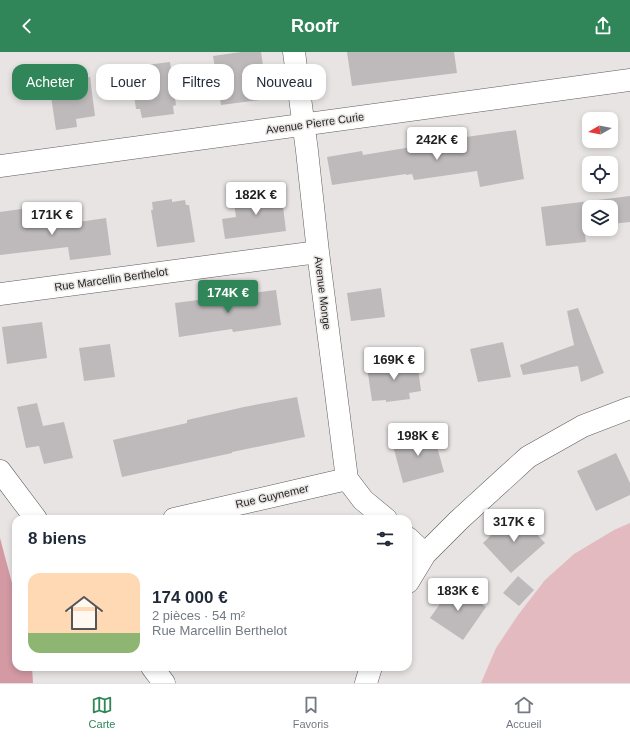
<!DOCTYPE html>
<html lang="fr">
<meta charset="utf-8">
<style>
:root{--surface:#fff;--page:#f6f6f7;--text:#1f2937;--muted:#747a83;--line:#e0e1e3;--accent:#308659}
body{margin:0;font-family:Helvetica,sans-serif;background:var(--page);color:var(--text);height:100vh;display:flex;flex-direction:column;font-size:15px;white-space:nowrap}
*{box-sizing:border-box;margin:0}
p{font-size:13px;color:var(--muted)}
.icon{flex:none;width:22px;height:22px;fill:none;stroke:currentColor;stroke-width:2;stroke-linecap:round;stroke-linejoin:round}
.map{position:relative;flex:1;overflow:hidden}
.sheet{position:absolute;left:12px;top:463px;width:400px;height:156px;display:flex;flex-direction:column;background:var(--surface);border-radius:12px;box-shadow:0 2px 6px #0003}
.sheet>*{flex:none}
.hud{position:absolute;left:12px;top:12px;width:400px;height:36px;display:flex;gap:8px}
.needle{width:26px;rotate:261deg}
.controls{position:absolute;left:582px;top:60px;display:grid;gap:8px}
.controls a{display:grid;place-items:center;width:36px;height:36px;border-radius:8px;background:var(--surface);box-shadow:0 2px 6px #0003;font-size:20px}
.price{position:absolute;translate:-50% -34px;padding:0 9px;border-radius:4px;background:#fff;color:#222;font-size:13px;line-height:26px;filter:drop-shadow(0 1px 2px #0008)}
.price::after{content:'';position:absolute;left:50%;top:24px;width:12px;height:9px;margin-left:-6px;background:inherit;clip-path:polygon(0 0,100% 0,50% 100%)}
.price.on{background:var(--accent);color:#fff}
ul{padding:0;list-style:none}
li{display:flex;align-items:center;gap:12px;height:100px;padding:0 16px}
li+li{border-top:1px solid var(--line)}
li span{display:grid;place-items:center;flex:none;width:112px;height:80px;border-radius:12px;color:#555}
li>.icon{margin-inline-start:auto}
span .icon{width:48px;height:48px;fill:#fffc;stroke-width:1}
li b{font-size:17px}
h2{display:flex;justify-content:space-between;align-items:center;height:48px;padding:0 16px;font-size:17px}
.pill{padding:0 14px;border-radius:12px;background:var(--surface);box-shadow:0 2px 6px #0003;font-size:14px;line-height:36px}
.pill.on{background:var(--accent);color:#fff}
header{display:flex;justify-content:space-between;align-items:center;height:52px;padding:0 16px;background:var(--accent);color:#fff;font-size:18px;font-weight:700}
.tab-bar{display:flex;justify-content:space-around;align-items:center;height:56px;border-top:1px solid var(--line);background:var(--surface);font-size:11px;color:var(--muted)}
.tab-bar a{display:grid;justify-items:center;gap:2px}
.tab-bar .on{color:var(--accent)}
.map>svg:first-child{display:block}
.green{fill:#e4bac1}
.water{fill:#d39aa4}
.building{fill:#bebabb}
.lines{fill:none;stroke-linecap:round;stroke-linejoin:round}
.minor-casing{stroke:#5f5b5c;stroke-width:23}
.minor{stroke:#fff;stroke-width:22}
.labels{text-anchor:middle;dominant-baseline:central;stroke-width:3;stroke-linejoin:round;paint-order:stroke}
.street-label{font-size:11px;fill:#262424;stroke:#e8e4e4}
</style>
<header><svg class="icon" aria-label="back" viewBox="0 0 24 24"><path d="M15 5l-7 7 7 7"/></svg>Roofr<svg class="icon" aria-label="share" viewBox="0 0 24 24"><path d="M12 15V3M7 8l5-5 5 5M5 13v7h14v-7"/></svg></header>
<div class="map">
<svg width="630" height="631" viewBox="0 0 630 631">
<rect width="100%" height="100%" fill="#e8e4e4"/>
<path class="green" d="M630,471V631H481L496,596L518,563L545,528L574,502L614,478Z"/>
<path class="water" d="M0,486L16,546V615H32L33,631H0Z"/>
<path class="building" d="M241,0H261L268,47L221,53L213,4Z
M347,0H454L457,21L352,34Z
M170,10L176,53L173,54L174,62L142,66L140,57H136L130,15Z
M90,25L95,64L76,67L77,75L56,78L49,31Z
M516,78L524,127L480,135L477,119L414,128L412,122L406,123V122L332,133L327,105L362,99L363,103L424,93V91Z
M281,138L286,179L225,187L222,167L236,165L233,145Z
M630,144V170L611,172V155H589V174L584,175L586,190L546,194L541,155Z
M172,147V150L185,148L186,153H189L195,190L157,195L151,158H153L152,150Z
M35,155L38,176L106,166L111,203L70,208L68,195L0,203V160Z
M381,236L385,265L351,269L347,241Z
M276,238L281,273L233,280L232,277L179,285L175,251Z
M578,256L604,321L581,330L578,314L523,323L520,313L574,293L567,259Z
M42,270L47,306L7,312L2,275Z
M503,290L511,325L478,330L470,297Z
M110,292L115,325L84,329L79,296Z
M417,308L421,339L409,341L410,347L386,350V348L372,349L367,315Z
M297,345L305,385L232,400V401L122,425L113,388L187,371V368L244,355Z
M37,351L43,374L64,370L73,406L44,412L39,394L26,396L17,355Z
M433,380L444,420L403,431L392,390Z
M616,401L630,431V443L596,459L577,419Z
M515,460L545,491L511,521L483,491Z
M518,524L534,538L519,554L503,541Z
M453,533L486,555L463,588L430,566Z"/>
<g class="lines">
<defs>
<path id="minor" d="M294,0L307,99L318,200L347,427L363,448L386,467
M0,114L630,28
M0,242L318,200
M0,419L36,467
M174,467L347,427
M408,486L425,502
M408,530L425,502L459,468L528,405L583,374L630,356
M152,615L164,631
M366,631L371,615"/>
</defs>
<use href="#minor" class="minor-casing"/>
<use href="#minor" class="minor"/>
</g>
<g class="labels">
<g class="street-label">
<text transform="translate(315 71) rotate(-8)">Avenue Pierre Curie</text>
<text transform="translate(111 227) rotate(-8)">Rue Marcellin Berthelot</text>
<text transform="translate(323 241) rotate(83)">Avenue Monge</text>
<text transform="translate(272 444) rotate(-13)">Rue Guynemer</text>
</g>
</g>
</svg>
<div class="controls">
<a><svg class="needle" viewBox="-14 -14 28 28"><path d="M0-13l5 13h-10z" fill="#e53935"/><path d="M0 13l5-13h-10z" fill="#747a83"/></svg></a>
<a><svg class="icon" aria-label="locate" viewBox="0 0 24 24"><circle cx="12" cy="12" r="6"/><path d="M12 2v4M12 18v4M2 12h4M18 12h4"/></svg></a>
<a><svg class="icon" aria-label="layers" viewBox="0 0 24 24"><path d="M12 4l9 5-9 5-9-5zM3 14l9 5 9-5"/></svg></a>
</div>
<b class="price" style="left:437px;top:109px">242K €</b>
<b class="price" style="left:256px;top:164px">182K €</b>
<b class="price" style="left:52px;top:184px">171K €</b>
<b class="price on" style="left:228px;top:262px">174K €</b>
<b class="price" style="left:394px;top:329px">169K €</b>
<b class="price" style="left:418px;top:405px">198K €</b>
<b class="price" style="left:514px;top:491px">317K €</b>
<b class="price" style="left:458px;top:560px">183K €</b>
<div class="hud">
<a class="pill on">Acheter</a>
<a class="pill">Louer</a>
<a class="pill">Filtres</a>
<a class="pill">Nouveau</a>
</div>
<section class="sheet">
<h2>8 biens<svg class="icon" aria-label="filters" viewBox="0 0 24 24"><path d="M4 7h16M4 17h16"/><circle cx="9" cy="7" r="2"/><circle cx="15" cy="17" r="2"/></svg></h2>
<ul>
<li><span style="background:linear-gradient(#ffd9b3 75%,#8fb573 0)"><svg class="icon" aria-label="home" viewBox="0 0 24 24"><path d="M3 11l9-7 9 7M6 9v11h12V9"/></svg></span><div><b>174 000 €</b><p>2 pièces · 54 m²</p><p>Rue Marcellin Berthelot</p></div></li>
</ul>
</section>
</div>
<nav class="tab-bar">
<a class="on"><svg class="icon" aria-label="map" viewBox="0 0 24 24"><path d="M3 6l6-2 6 2 6-2v14l-6 2-6-2-6 2zM9 4v14M15 6v14"/></svg>Carte</a>
<a><svg class="icon" aria-label="saved" viewBox="0 0 24 24"><path d="M7 4h10v16l-5-4-5 4z"/></svg>Favoris</a>
<a><svg class="icon" aria-label="home" viewBox="0 0 24 24"><path d="M3 11l9-7 9 7M6 9v11h12V9"/></svg>Accueil</a>
</nav>
